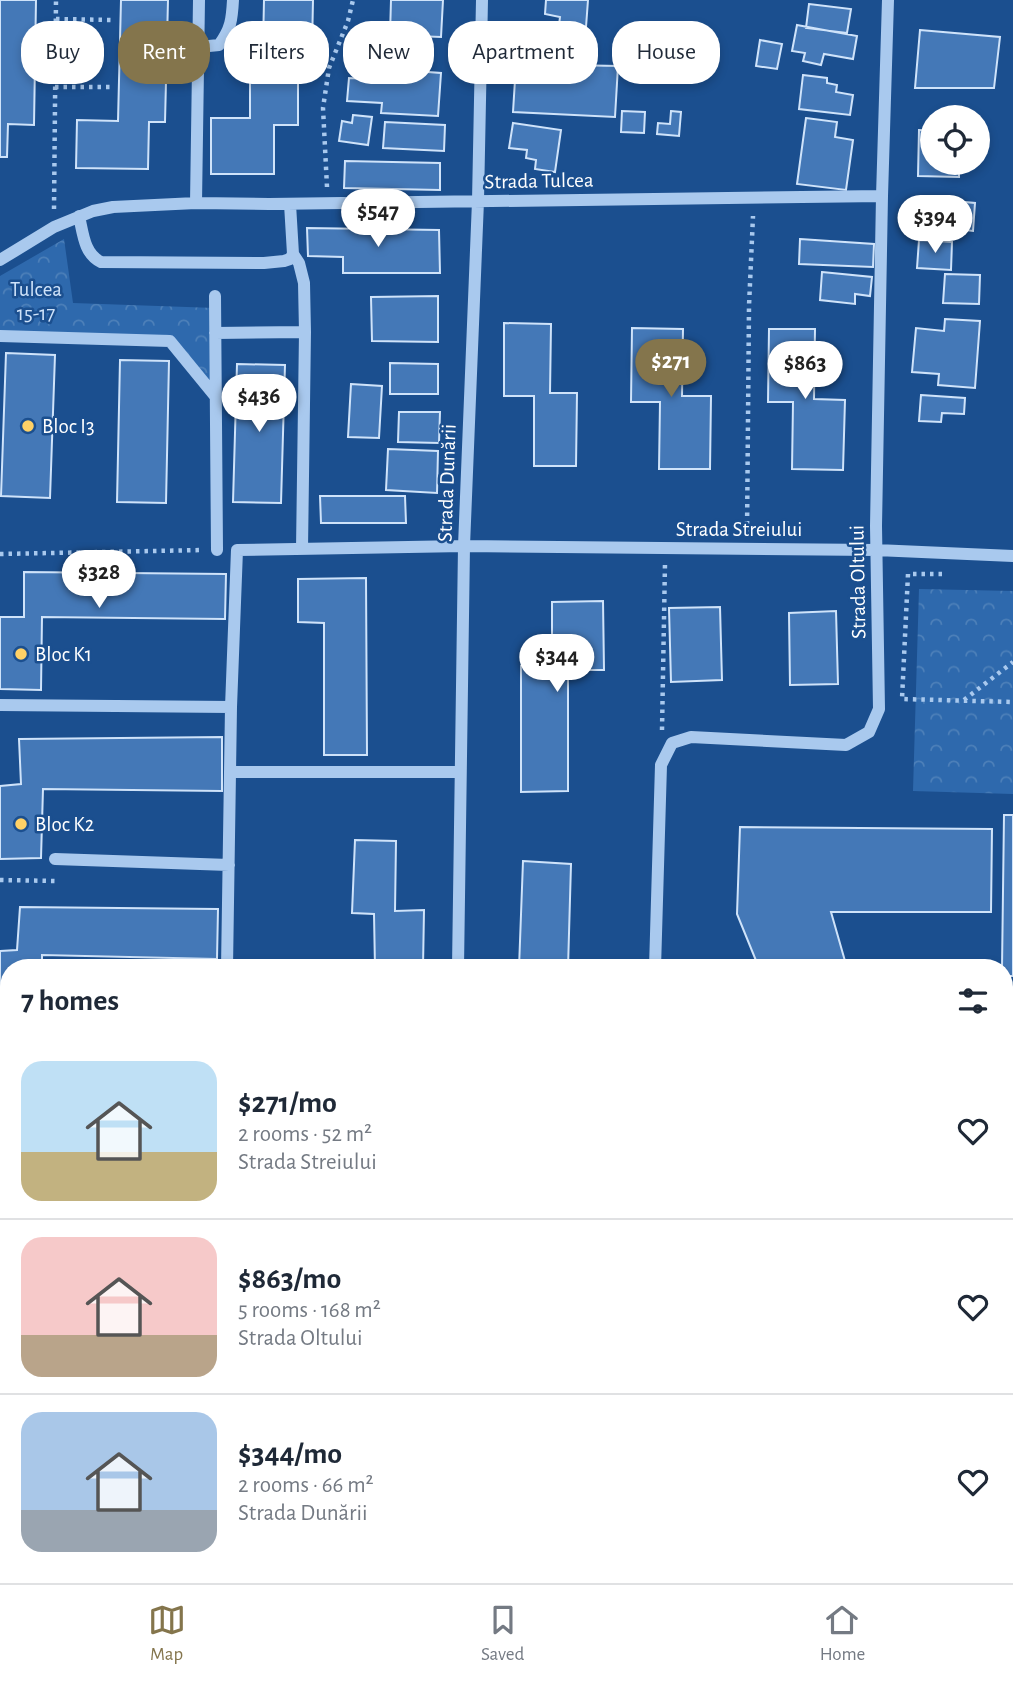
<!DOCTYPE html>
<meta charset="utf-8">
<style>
:root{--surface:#fff;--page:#f2f2f3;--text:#1f2937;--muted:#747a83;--line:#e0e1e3;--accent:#84754c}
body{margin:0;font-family:"Alegreya Sans",sans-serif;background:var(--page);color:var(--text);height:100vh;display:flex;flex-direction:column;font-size:26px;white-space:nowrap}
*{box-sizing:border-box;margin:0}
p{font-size:23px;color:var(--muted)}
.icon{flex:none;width:38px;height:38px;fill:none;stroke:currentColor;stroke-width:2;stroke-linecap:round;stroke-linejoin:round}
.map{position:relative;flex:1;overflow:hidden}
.drawer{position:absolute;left:0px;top:959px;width:1013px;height:625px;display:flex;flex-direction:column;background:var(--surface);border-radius:28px 28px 0 0;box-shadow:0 4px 10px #0003}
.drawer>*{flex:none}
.hud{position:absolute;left:21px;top:21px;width:971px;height:63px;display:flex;gap:14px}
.buttons{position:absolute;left:920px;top:105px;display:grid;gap:14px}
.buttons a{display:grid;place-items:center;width:70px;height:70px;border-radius:50%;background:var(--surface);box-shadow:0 4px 10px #0003;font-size:35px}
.price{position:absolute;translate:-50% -60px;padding:0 16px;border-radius:24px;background:#fff;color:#222;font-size:23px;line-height:46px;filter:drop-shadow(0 2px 4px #0008)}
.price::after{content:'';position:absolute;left:50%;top:42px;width:21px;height:16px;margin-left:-10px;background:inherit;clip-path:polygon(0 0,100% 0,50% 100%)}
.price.active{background:var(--accent);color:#fff}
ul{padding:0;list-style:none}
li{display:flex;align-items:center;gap:21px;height:175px;padding:0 21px}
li+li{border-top:2px solid var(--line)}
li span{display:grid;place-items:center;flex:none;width:196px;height:140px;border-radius:21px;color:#555}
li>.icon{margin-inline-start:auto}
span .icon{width:84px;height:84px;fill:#fffc;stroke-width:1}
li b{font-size:30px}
h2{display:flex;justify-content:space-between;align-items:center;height:84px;padding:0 21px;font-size:30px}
.chip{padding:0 24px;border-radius:28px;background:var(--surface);box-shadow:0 4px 10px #0003;font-size:24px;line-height:63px}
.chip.active{background:var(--accent);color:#fff}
.menu{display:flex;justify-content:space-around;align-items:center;height:98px;border-top:2px solid var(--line);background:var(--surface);font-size:19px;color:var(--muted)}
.menu a{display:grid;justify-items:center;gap:4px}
.menu .active{color:var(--accent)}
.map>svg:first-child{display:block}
.park{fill:url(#park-crowns)}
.building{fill:#4478b7;stroke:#cfe3fa;stroke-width:2}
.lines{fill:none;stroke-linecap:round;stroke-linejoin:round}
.path{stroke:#a9c9ee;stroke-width:4.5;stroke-dasharray:3.5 5;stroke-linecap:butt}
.minor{stroke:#a9c9ee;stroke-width:12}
.poi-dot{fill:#ffd166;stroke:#1b4f8f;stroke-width:2.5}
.labels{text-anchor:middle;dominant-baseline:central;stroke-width:5;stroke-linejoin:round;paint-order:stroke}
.street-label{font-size:21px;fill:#fff;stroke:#1b4f8f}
.park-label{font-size:21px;fill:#cfe3fa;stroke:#1b4f8f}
.poi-label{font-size:21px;fill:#fff;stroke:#1b4f8f;text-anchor:start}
</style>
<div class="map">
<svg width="1013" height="1583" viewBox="0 0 1013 1583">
<defs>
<pattern id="park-crowns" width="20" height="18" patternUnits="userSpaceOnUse" patternTransform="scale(1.75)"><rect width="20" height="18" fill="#2e69ad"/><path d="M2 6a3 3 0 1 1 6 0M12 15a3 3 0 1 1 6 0" fill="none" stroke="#4d80b9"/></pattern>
</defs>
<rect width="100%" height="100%" fill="#1b4f8f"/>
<path class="park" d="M64,239L73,303L215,308V396L170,341L0,336V276Z
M919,589L1013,591V794L913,791Z"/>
<path class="building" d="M0,0H36L34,125L8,124L7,157H0Z
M121,0H168L165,122H149L148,169L76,168L77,120L118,121Z
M264,0H313L312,48L263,47Z
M391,0H443L441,37L390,35Z
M546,0H588L586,27L559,25L560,17L545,14Z
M809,4L851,9L847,33L806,28Z
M797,25L857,36L853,59L824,54L821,65L803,61L805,53L792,51Z
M508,27L560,32L558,54L505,49Z
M920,30L1000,37L994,88H915Z
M760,40L782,44L777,69L756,66Z
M298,53V125H274V174H211V118H250V54Z
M629,59L660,60L659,78H629Z
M516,64L618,66L615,117L513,112Z
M387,69L441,73L438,116L381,113L382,103L347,101L349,78L386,80Z
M803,75L827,78V83L837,85L836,92L853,95L850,115L799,109Z
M622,111L645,112L644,133L621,132Z
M671,111L681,112L679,136L657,134L658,123L670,124Z
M353,115L372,117L368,145L339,141L342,121L352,123Z
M806,118L837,122L835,137L853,140L846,190L797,184Z
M385,122L445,125L444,151L383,148Z
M513,123L561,130L555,172L535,169L536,160L526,158L527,150L509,148Z
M919,130L933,131V163H959V177L918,176Z
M345,161L440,163V190L344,188Z
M931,199L975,203L973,231L919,225L920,206L930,207Z
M307,228L439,230L440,273H343V257L308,256Z
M800,239L874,244L873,267L799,264Z
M919,240L952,242L951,270L917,268Z
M822,272L872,277L870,296L855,294V304L820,300Z
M945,274L980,275L979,304L943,303Z
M438,296V342L372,341L371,297Z
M945,319L980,321L975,388L938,385L939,374L912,372L916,328L944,331Z
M504,323L551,324L550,393H577L576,466H534V396H504Z
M632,328L683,329L682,396H711L710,469H659L660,402H631Z
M769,329H815L814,399L845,400L843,470L792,469L793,402H768Z
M6,353L55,355L50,498L1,496Z
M120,360L169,361L166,503L117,502Z
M390,363L438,364V394H390Z
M237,364L285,365L281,503L233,502Z
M351,384L382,386L379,438L348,437Z
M921,395L965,398L964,414L942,413L941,422L919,421Z
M399,412H440L439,443L398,442Z
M388,449L438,451L437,493L386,490Z
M320,496H405L406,523H321Z
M24,572L226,574L225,619L42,617L41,690L0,689V617H24Z
M366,578L367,755H324V623L298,622V579Z
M603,601L604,670H568V791L521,792V666H552V602Z
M720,607L722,680L671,682L669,608Z
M836,611L838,684L790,685L789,613Z
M222,737V791L43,789L41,858L0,859V786L21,784L19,739Z
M1004,815H1013V976H1004V968H1002Z
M740,827L992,829L991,912H831L847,968H759L737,914Z
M355,840L396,841L395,911L424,910L423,968H375L374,914L352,913Z
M523,861L571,864L568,968H519Z
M20,907L218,909L217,959L42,955V968H9V1022H0V951L17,950Z
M0,1117H9V1190L0,1191Z
M0,1285H9V1358H0Z
M0,1418H9V1534H5L6,1490H0Z
M368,1575H416L415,1583H368Z
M753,1575H818V1583H752Z"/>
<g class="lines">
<path class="path" d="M56,19L112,20
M55,87H112
M327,187L323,108L329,68L348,21L353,0
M54,209L56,0
M747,533L749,306L753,216
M0,554L202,550
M942,574H908L902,699L1013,702
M964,700L1013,662
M662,730L665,563
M0,880L55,881V878"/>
<path class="minor" d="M199,47L219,45C231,29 232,19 233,0
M196,203L199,0
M290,204L293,254L299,263L304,283L305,332L302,549
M79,216C83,233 84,254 101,262L264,263L284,261L290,259L293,254
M0,260L54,227L93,211L113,207L196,203L269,204L882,196
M215,296L217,550
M215,333L305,332
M0,336L170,341L215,396
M0,705L231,707
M230,772H460
M55,859L229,865
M227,968L231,707L237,550L464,546L876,550L1013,556
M458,968L464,546L478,201L482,0
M655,968L661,765L672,743L691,737L846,745L869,732L879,709L876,526L882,196L888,0
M0,1043H9
M1004,1158H1013
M0,1372H9
M0,1566H9
M444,1579L500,1583
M0,1580L4,1583
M851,1583V1575"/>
</g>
<g class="poi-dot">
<circle cx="28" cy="426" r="7"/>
<circle cx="21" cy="654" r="7"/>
<circle cx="21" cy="824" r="7"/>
</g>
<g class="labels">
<g class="street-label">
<text transform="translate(539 181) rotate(-1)">Strada Tulcea</text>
<text transform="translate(447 483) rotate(-88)">Strada Dunării</text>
<text x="739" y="529">Strada Streiului</text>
<text transform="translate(858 582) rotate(-91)">Strada Oltului</text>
</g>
<g class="park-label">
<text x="36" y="289">Tulcea<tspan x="36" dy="24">15-17</tspan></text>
</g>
<g class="poi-label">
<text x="42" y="426">Bloc I3</text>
<text x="35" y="654">Bloc K1</text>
<text x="35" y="824">Bloc K2</text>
</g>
</g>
</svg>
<div class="buttons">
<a><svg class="icon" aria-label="locate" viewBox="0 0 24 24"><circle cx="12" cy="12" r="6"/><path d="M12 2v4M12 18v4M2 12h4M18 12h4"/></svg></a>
</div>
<b class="price" style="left:378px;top:249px">$547</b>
<b class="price" style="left:935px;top:255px">$394</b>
<b class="price active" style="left:671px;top:399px">$271</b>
<b class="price" style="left:805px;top:401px">$863</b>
<b class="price" style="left:259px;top:434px">$436</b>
<b class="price" style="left:99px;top:610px">$328</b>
<b class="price" style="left:557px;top:694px">$344</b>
<div class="hud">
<a class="chip">Buy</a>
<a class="chip active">Rent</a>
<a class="chip">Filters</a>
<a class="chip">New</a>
<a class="chip">Apartment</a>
<a class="chip">House</a>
</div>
<section class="drawer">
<h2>7 homes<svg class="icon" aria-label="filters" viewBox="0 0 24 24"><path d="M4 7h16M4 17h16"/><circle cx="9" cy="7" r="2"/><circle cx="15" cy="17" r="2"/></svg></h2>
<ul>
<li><span style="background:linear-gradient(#bfe0f5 65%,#c2b280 0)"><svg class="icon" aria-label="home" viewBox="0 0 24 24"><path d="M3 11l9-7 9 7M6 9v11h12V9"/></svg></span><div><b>$271/mo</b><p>2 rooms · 52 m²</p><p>Strada Streiului</p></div><svg class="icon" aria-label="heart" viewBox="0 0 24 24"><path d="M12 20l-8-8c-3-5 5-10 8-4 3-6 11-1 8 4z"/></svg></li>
<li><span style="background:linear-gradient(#f6c9c9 70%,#b9a48a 0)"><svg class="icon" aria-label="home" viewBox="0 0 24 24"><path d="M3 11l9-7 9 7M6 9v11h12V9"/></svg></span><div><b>$863/mo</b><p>5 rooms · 168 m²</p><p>Strada Oltului</p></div><svg class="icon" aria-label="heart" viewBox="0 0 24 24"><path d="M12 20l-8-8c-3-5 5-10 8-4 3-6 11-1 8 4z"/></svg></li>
<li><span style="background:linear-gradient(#a9c7e8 70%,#9aa5b1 0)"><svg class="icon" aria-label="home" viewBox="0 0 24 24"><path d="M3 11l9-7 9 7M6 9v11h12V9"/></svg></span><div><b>$344/mo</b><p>2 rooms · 66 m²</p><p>Strada Dunării</p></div><svg class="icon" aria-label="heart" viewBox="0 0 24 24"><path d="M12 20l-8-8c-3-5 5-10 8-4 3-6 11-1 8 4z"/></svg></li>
</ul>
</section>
</div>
<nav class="menu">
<a class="active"><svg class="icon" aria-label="map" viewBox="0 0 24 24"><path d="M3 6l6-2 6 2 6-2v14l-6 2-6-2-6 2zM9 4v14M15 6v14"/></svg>Map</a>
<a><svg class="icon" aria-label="saved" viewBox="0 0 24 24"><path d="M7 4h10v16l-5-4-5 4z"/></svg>Saved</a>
<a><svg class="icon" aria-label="home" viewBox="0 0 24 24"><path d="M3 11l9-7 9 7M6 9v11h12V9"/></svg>Home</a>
</nav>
